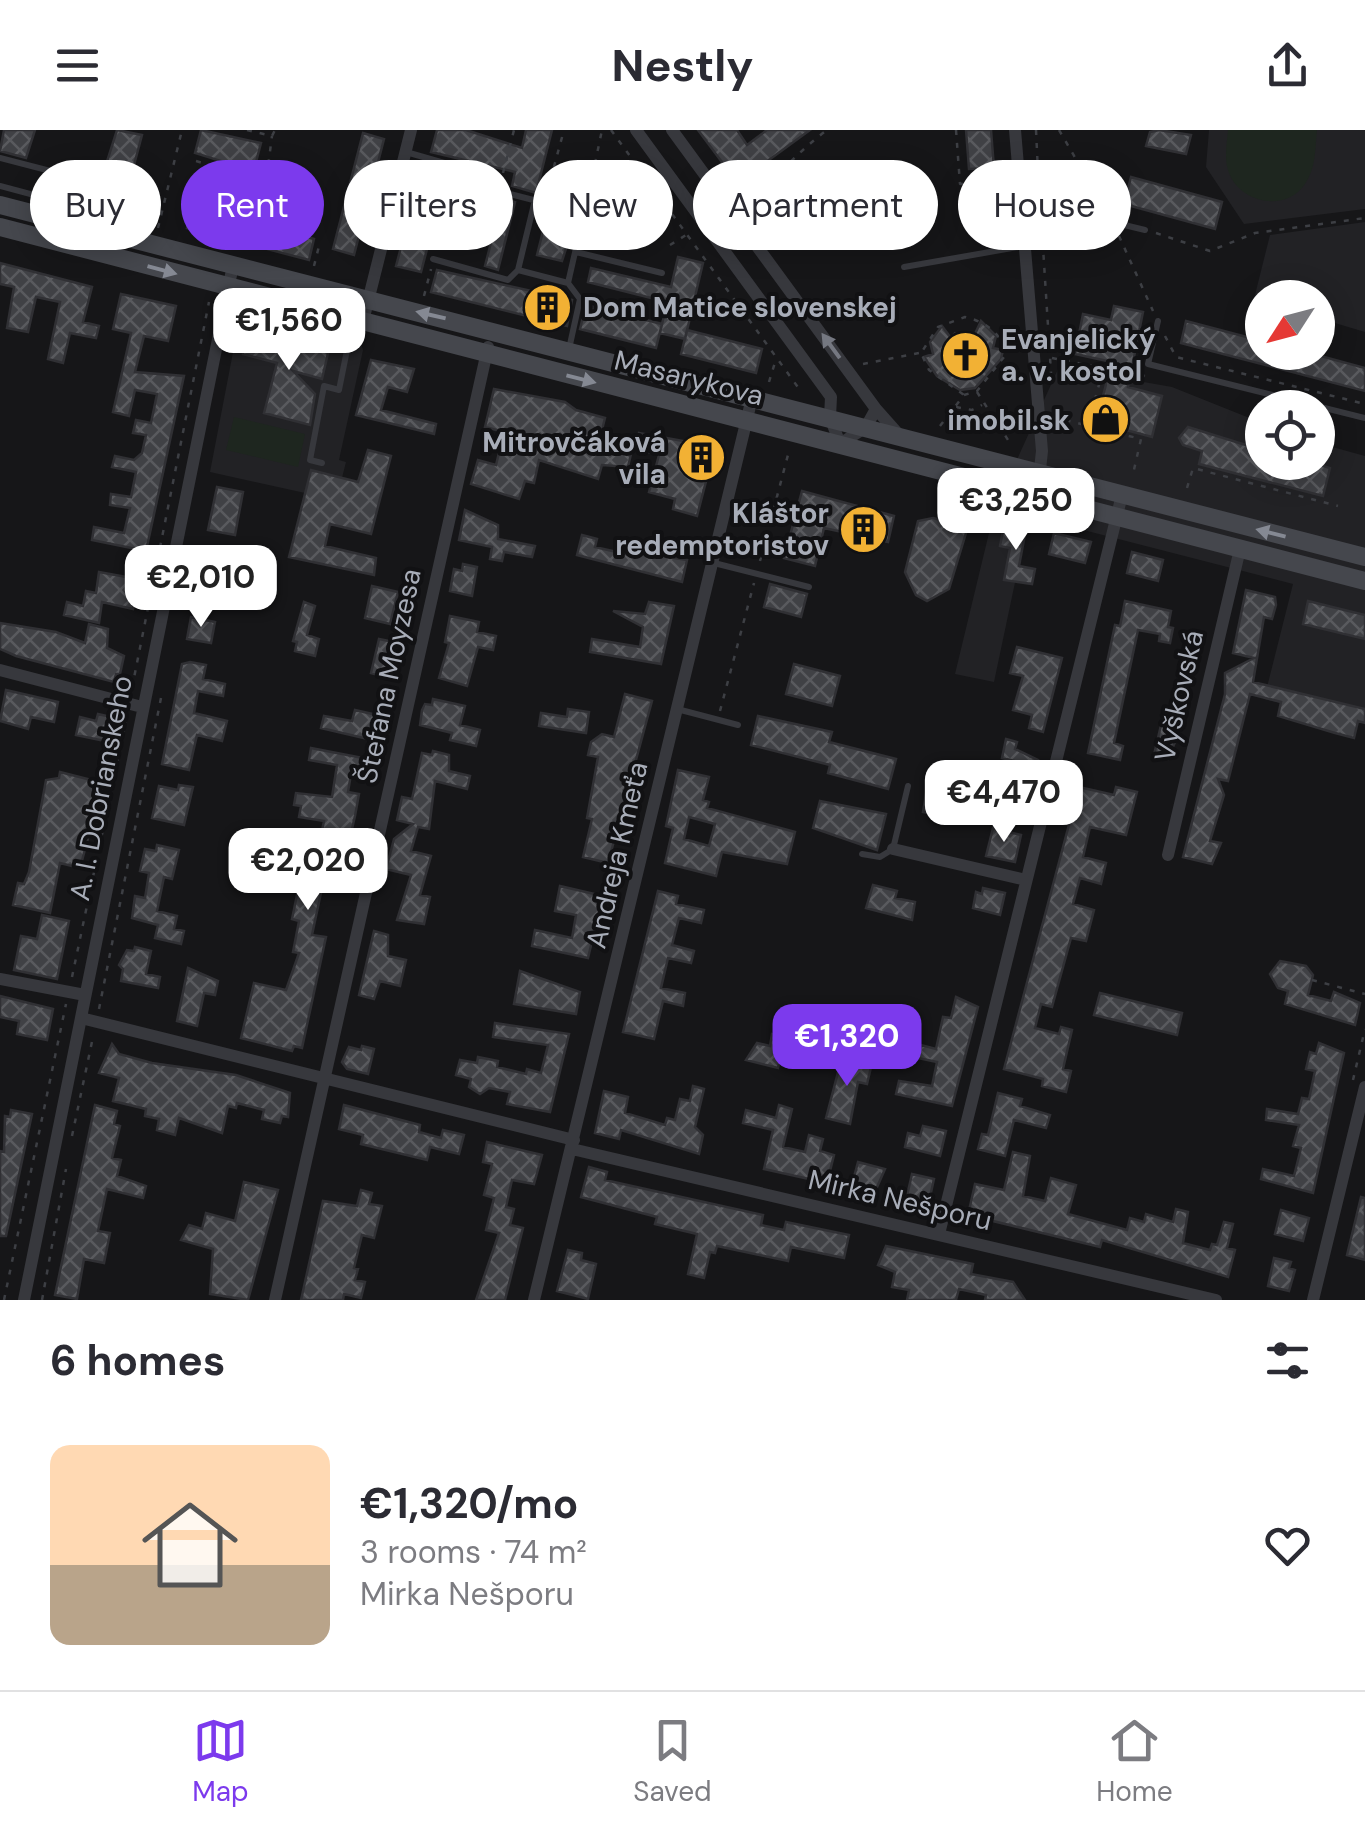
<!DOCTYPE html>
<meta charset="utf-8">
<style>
:root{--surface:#fff;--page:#f2f2f3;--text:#2b2b33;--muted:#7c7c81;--line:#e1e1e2;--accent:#7c3aed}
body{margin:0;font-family:"DM Sans",sans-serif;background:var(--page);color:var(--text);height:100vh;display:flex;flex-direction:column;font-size:38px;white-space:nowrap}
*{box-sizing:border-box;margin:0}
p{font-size:32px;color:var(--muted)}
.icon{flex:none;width:55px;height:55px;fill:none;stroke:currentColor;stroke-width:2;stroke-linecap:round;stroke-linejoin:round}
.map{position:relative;height:1170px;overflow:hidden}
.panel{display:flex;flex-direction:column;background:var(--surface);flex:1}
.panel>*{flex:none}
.top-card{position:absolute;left:30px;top:30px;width:1305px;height:90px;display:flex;gap:20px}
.needle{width:65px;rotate:234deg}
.controls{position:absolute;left:1245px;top:150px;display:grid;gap:20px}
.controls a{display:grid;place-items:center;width:90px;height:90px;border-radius:50%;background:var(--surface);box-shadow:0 5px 25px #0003;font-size:50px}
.price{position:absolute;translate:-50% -85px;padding:0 22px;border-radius:20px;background:#fff;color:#222;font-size:32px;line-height:65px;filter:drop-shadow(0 2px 5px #0008)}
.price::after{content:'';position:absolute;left:50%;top:60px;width:30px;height:22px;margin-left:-15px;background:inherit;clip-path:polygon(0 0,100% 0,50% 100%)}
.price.active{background:var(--accent);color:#fff}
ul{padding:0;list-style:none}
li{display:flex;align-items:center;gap:30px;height:250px;padding:0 50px}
li span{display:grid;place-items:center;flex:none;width:280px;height:200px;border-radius:20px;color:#555}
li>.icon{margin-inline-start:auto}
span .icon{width:120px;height:120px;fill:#fffc;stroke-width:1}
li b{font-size:42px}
h2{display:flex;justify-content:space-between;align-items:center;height:120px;padding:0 50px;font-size:42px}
.chip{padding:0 35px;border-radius:45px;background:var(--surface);box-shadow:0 5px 25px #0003;font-size:35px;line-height:90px}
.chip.active{background:var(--accent);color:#fff}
header{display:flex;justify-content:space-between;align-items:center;height:130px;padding:0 50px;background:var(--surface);font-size:45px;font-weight:700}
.tabs{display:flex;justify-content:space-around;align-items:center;height:140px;border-top:2px solid var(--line);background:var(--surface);font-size:28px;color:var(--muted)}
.tabs a{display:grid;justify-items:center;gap:5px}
.tabs .active{color:var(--accent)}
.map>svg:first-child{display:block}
.built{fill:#222225}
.green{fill:#1e261f}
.building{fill:url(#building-cross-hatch);stroke:#303034;stroke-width:2.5;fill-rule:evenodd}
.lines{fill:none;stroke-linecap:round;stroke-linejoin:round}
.path{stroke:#3d3f44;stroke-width:2.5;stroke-dasharray:5 8;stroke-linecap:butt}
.service{stroke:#37383d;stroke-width:6}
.minor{stroke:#37383d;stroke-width:12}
.secondary{stroke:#45474d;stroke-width:18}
.oneway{fill:#858993}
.oneway2{fill:#757881}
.labels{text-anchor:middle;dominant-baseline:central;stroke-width:8;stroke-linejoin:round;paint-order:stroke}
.poi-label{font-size:28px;font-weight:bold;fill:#a8adb8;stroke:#111113;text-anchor:end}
.street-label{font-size:28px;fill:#a8adb8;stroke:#111113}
</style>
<header><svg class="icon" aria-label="menu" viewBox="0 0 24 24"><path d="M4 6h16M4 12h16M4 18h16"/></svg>Nestly<svg class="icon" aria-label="share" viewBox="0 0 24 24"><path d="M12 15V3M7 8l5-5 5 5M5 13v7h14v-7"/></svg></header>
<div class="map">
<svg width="1365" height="1170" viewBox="0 0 1365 1170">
<defs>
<pattern id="building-cross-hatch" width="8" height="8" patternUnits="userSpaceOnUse" patternTransform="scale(2.5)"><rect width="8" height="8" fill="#404145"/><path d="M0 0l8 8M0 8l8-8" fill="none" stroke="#595a5e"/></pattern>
</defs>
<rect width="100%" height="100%" fill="#161618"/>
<path class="built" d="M1209,0H1365V79L1244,94L1206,37Z
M1365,92V202L1318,188V168L1254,169L1270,105Z
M250,184L361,214L363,220L339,330L346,332L320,435L289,427L305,363L210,342L239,191L248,194Z
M1059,237L1172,257L1262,293V332H1318V313L1365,326V593L1264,569L1293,454L1029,386L994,552L955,544L995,378Z"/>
<path class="green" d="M1228,0H1317C1315,19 1316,38 1305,54C1285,84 1237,72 1228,40C1224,27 1227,13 1228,0Z
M234,287L305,304L298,337L226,320Z"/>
<path class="building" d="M4,0H35L26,28L0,21Z
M117,0L142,5L129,54L102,47Z
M201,0L261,13L250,55L272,61L263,95L314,109L309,130L187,98L196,62L215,66L210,85L233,91L240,67L214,60L221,31L195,23Z
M437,0H466L522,18L526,0H552L536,63L512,56L515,42L431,22Z
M698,0H737L747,15L767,0H810L762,35L770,45L745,63Z
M966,0H991L994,38L969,39Z
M1159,0L1191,5L1186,24L1146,16L1150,2Z
M363,3L384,9L354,125L333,119Z
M610,33L634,39L615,114L586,106L589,91L595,93Z
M423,34L447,41L444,52L515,72L498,140L485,136L499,81L441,66L421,142L396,136Z
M1131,47L1222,72L1215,99L1124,74Z
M548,81L576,88L562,131L537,125Z
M678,127L703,133L685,209L660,203L667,172L588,152L591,138L671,157Z
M0,133L92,157L83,192L99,196L96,208L70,203L63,233L48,229L60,172L36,167L28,202L7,198L14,157L0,154Z
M437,140L572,170L567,196L431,162Z
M121,164L176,176L168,211L144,206L135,242L184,246L146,421L92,410L94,397L124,403L130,378L110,375L111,364L131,367L136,342L112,337L115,326L134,330L142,323L146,305L133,303L136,290L151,293L157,264L135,260L129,286L113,282L131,203L113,199Z
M586,175L662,194L656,218L580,199Z
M1114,176L1143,182L1128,257L1162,266L1152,307L1096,292L1112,232L1075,224L1083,184L1111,190Z
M981,191L996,206L993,218L1003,220L1001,229L975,258L960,260L937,246L924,227L933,224L930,212L942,196L951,208L955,203L974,206Z
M1186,191L1262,211V222H1306L1365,238V261L1181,213Z
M249,199L329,219L322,249L293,241L315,264L310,295L264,283L277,233L243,224Z
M687,200L762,219L756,243L681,224Z
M371,230L414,239L407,262L388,257L381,280L436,294L434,304L356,285Z
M494,259L565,272L576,280L605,288L601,304L634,311L628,337L602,335L598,349L539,330L534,353L525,351L519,369L471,354L478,330L496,335L504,302L485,297Z
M1188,297L1262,320V332H1310L1330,338L1323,366L1199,334L1202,321L1183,315L1179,308Z
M639,303L694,313L701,309L715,317L697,386L673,379L675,369L649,362L659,325L636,319Z
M368,320L391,326L371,404L330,394L325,416L376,428L374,445L289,427L311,340L358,352Z
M217,357L243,362L235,405L208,400Z
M802,361L894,386L888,412L824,398L815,436L784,428Z
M465,380L498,395V409L535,416L532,427L504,422L502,431L490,429L492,417L459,410Z
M933,388L955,394L966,403L949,459L927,471L916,465L905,442L918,391Z
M1005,390L1027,394L1019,436L1035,439L1032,454L1004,450L1010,418L1000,416Z
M1054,403L1091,412L1085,433L1049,424Z
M582,405L597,409L595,417L630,425L633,412L677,423L675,428L687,430L682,452L577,425Z
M219,417L233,429L228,455L201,449L202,431L206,427L217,429Z
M1132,422L1163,430L1158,451L1127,443Z
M463,434L477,437L472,466L450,461L454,439L462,441Z
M99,442L132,448L131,454L138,455L133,479L102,472L99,493L64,485L67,472L83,476L86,461L96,463Z
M770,454L807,464L801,487L764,477Z
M372,456L398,462L390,494L365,488Z
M1246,460L1275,467L1276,475L1272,489L1264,487L1253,552L1365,579V593L1358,591L1354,608L1335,603L1278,586L1281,572L1250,564L1228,651L1218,649L1224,665L1210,711L1221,713L1212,734L1183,727L1225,564V543L1254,528L1233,523Z
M1125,471L1171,481L1168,497L1173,498L1170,513L1159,511L1160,504L1138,500L1114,613L1123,616L1120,630L1088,623L1115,495L1120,496Z
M1308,471L1365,485V509L1303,494Z
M304,472L315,476L307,505L319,509L315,526L295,521L297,512L293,511Z
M649,472L674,476L661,534L590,522L592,509L640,517L643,497L613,481L645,484Z
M450,486L479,492L477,502L496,506L493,520L478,517L467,556L439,548L449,513L445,512Z
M191,487L215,492L211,513L187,509Z
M0,493L56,502L85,513L89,494L108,499L107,518L124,526L120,544H116L114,552L16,526L0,519Z
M379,509L394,512L386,547L371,543Z
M1017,517L1062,528L1043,602L1029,598L1032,585L1013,580L1023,546L1010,543Z
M190,532L206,535L203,549L225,554L223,566L198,561L194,583L227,591L222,611L197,605L189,640L162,634L182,534Z
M794,534L840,546L832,576L786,564Z
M6,560L58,572L54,592L31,587L28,599L0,591Z
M625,564L652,571L608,733L583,727L592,689L587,688L598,627L588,625L591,612L602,604L614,607Z
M433,569L465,576L460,595L480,600L476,616L450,610L452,603L420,595L422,580L425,574L432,575Z
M568,579L589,582L586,603L539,596L541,583L567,587Z
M355,580L377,585L372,610L321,598L324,586L352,591Z
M98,584L111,587L105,611L76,605L80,587L96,591Z
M758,586L832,602L829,612L896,629L888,659L828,643L830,635L751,615Z
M1161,595L1180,600L1168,629L1154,625Z
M1006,609L1017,612L1015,619L1038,630L1027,672L1019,670L1018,676L999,671L996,685L967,678L974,650L1007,657L1014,631L1002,628Z
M311,618L368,629L365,640L352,638L348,662L359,664L355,686L341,747L325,744L312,805L326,807L302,918L294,916L292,921L241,908L254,853L286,860L299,823L293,822L299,791L292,789L305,726L316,729L324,691L299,687L301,676L294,675L296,663L332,667L337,635L309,630Z
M433,621L449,625V641L470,646L467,659L435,651L429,699L418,697L411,721L431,726L420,765L430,767L424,794L397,790L411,745L386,739L394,709L413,694L397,690L402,667L412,669L422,623L432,625Z
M678,640L709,647L703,670L709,672L707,678L795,702L787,734L722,722L716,746L665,733L673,698L666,696ZM689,687L715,694L709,716L684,709Z
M60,642L103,653L80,738L60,733L50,783L13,775L18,753L24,754L29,742L46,650L59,648Z
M929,645L950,648L943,686L923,682Z
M179,655L193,657L184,695L152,688L159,656L178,660Z
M1079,657L1114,665L1116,657L1137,662L1126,705L1090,697L1083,727L1106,733L1101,754L1080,748L1073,774L1094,780L1086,811L1071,808L1052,877L1041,874L1035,898L1059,904L1061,897L1072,900L1063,939L1071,941L1066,962L1042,956L1043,949L1004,939Z
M820,671L886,684L877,720L813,698Z
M993,698L1021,705L1015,732L986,726Z
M157,715L179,720L172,749L164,747L157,781L177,786L174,799L184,801L181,814L155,808L158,795L132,788L135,766L145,768L149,743L140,741L145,719L156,721Z
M873,755L897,761L895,768L915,772L912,790L866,778Z
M560,756L603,766L588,828L532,816L535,800L572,808L576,785L555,781Z
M983,758L1005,763L1000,785L973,778L976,762L982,764Z
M658,761L678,766L676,774L704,780L701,793L679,788L672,815L694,821L691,833L668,828L661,858L685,863L683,876L663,871L654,909L623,902Z
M42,785L69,791L57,849L14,840L21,806L37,809Z
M374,801L388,805V826L406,830L400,856L380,851L374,869L359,865Z
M135,817L151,821L146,844L160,847L158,858L121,851L123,839L119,835L127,820L134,821Z
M1280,831L1306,836L1313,845L1308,865L1331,871L1334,862L1360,873L1355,895L1285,874L1288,861L1278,858L1270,844Z
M188,838L218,851L215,865L204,863L197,896L177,891Z
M520,841L580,862L576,884L514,874Z
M1100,863L1182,883L1177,905L1094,885Z
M0,866L53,879L47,910L17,904L19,891L0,887Z
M956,867L978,877L952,976L896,964L899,951L932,956L937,932L918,928L921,915L936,919L943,887L951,888Z
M495,893L569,904L550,982L507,974L510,962L489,958L480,964L469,957L471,949L456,945L460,930L477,933L478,927L498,931L497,937L526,944L527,939L541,943L548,915L493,907Z
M772,904L785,907L778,938L746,930L757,913L770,916Z
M1319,913L1344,923L1313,1063L1261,1049L1263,1039L1294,1046L1301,1018L1293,1016L1299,995L1266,990L1267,979L1298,984L1302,968L1309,969L1315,941L1306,939L1310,922L1316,924Z
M112,914L119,924L152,933L236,945L290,963L288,987L282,986L280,993L262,989L264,980L237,973L236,978L228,976L222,1003L179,988L175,1005L157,1000L159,989L145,986L146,979L113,971L119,948L99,943Z
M362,916L374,919L368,944L347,939L342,932L349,917L361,920Z
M842,927L872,933L867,954L858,952L850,994L826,988Z
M693,956L704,959L695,997L703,1005L699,1024L621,1000L619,1009L595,1003L604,961L628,967L625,983L665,995L667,988L675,990L680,969L690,971Z
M998,963L1022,969L1020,976L1050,985L1046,998L1014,990L1005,1026L978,1019L982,1004L988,1005Z
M95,975L117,981L114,994L120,996L112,1028L121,1030L117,1046L146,1056L143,1068L107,1059L98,1101L110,1103L104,1133L84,1129L77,1169L55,1165Z
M344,975L420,995L419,1002L441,1008L443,1000L464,1005L459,1024L430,1017L427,1030L361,1014L363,1005L339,999Z
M779,975L792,979L783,1017L805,1022L809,1005L823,1009L820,1021L834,1025L827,1053L764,1039L773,1000L743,993L746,980L776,988Z
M11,980L32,984L6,1106H0V1021L4,1022L5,986L10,987Z
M923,996L946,1001L940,1026L905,1017L908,1003L920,1006Z
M487,1012L542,1025L534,1054L512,1050L506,1077L514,1079L510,1095L523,1098L505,1170H476L499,1103L486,1100L494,1068L484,1065L492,1034L483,1032Z
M1013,1022L1030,1026L1023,1066L1045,1071L1051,1048L1076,1055L1068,1084L1127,1100L1130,1088L1144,1092L1146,1084L1173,1092L1176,1079L1188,1082L1183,1113L1210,1120L1212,1114L1217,1115L1224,1092L1233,1094L1227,1118L1235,1120L1228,1147L1102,1110L1100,1117L968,1085L975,1054L1004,1060Z
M858,1032L885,1039L874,1064L851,1058Z
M589,1037L607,1042L605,1050L763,1085L761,1095L784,1100L786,1092L849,1105L844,1128L791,1117L788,1131L717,1116L715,1123L710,1122L704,1148L688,1144L697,1104L655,1094L657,1087L581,1067Z
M912,1044L934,1049L928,1076L906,1070Z
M244,1052L278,1060L248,1170L210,1164L213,1119L181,1110L189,1095L202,1099L206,1083L235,1091Z
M361,1060L372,1063L369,1074L382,1076L374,1108L362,1105L354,1138L358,1139L355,1150L365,1152L361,1168L344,1164L343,1170H301L323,1071L357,1076Z
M1361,1067L1365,1068V1130L1347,1125Z
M1281,1080L1309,1088L1303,1111L1275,1104Z
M886,1116L973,1134L971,1144L1013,1152L1025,1170H985L986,1165L959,1159L956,1170H907L909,1160L892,1157L895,1142L878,1135Z
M568,1120L582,1123L581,1130L596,1134L588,1169L557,1161Z
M1274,1128L1291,1132L1289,1138L1295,1140L1289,1161L1268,1156Z"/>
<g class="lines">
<path class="path" d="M247,0L272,6L275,0
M611,0L800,260
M956,0L960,54L1005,51
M1036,0L1039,63
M1059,0L1104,77
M196,31L266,52L272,6
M503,43L514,0
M547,62L564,0
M587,72L602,0
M742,74C774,51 795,24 827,0
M1041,86L1051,243
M158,98L182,0
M1156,103L1210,121L1255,103L1365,88
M1119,106L1153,181
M670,115L686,105
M436,117L453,47
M314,136L320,112
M424,166L431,139
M1165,206L1176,227L1365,274
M1004,212L1021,209
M304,213L308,196
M1052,228L1145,246
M863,234L919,223
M769,252L776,229
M977,262L1010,313
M956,277L972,280L982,275
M973,283L978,305
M1053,287L1141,309L1133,344
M1088,295L1103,240
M940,296L964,265L977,261L1004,227C1006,205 984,191 965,187L938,197L921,223L929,240L964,265
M952,299L959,280
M965,302L966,281
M1187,358L1193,338L1338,376
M760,431L789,321
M132,558L209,172
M720,581L754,453
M72,847L127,585
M1312,850L1365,864
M99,879L161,568
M1353,950L1365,899
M72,1006L93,907
M4,1170L66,874
M42,1170L66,1039"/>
<path class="service" d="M406,22L493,47L510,64L584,83L568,153L580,169L569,219
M0,28L143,65
M0,56L105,84L133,103
M535,70L518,140L568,153
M1021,70L1145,100
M576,122L662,143
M433,129L508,150L518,140
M904,137L1024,116
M1158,191L1148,234L1365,288
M322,333L310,330L324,256L339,260L347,220L335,207L339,189
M714,433L809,457
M677,579L738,595
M862,724L880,727L893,719L908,656"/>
<path class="minor" d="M636,0L831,267L830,287L840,314L866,297L876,279L672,0
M1015,0L1042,321L1037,367
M363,191L411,0
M876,279L900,306
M0,540L142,577
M893,719L1026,750
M1168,725L1240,419
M0,849L85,865
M81,888L574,1010
M572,1019L1216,1170
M939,1104L1122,365
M24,1170L233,135
M275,1170L488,217
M534,1170L752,268
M1313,1170L1365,957"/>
<path class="secondary" d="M0,75L1365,427
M0,97L1365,451"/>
</g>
<defs><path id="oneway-solid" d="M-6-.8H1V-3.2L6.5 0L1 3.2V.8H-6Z" transform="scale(2.5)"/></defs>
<g class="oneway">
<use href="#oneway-solid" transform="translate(162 140) rotate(15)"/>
<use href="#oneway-solid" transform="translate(431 185) rotate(-167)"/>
<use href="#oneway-solid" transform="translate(581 249) rotate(14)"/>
<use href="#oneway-solid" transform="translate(1271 403) rotate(-166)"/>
</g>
<use class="oneway2" href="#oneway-solid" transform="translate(831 216) rotate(-126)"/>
<defs>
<symbol id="building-disc" viewBox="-11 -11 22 22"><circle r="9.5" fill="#f2b134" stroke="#111113"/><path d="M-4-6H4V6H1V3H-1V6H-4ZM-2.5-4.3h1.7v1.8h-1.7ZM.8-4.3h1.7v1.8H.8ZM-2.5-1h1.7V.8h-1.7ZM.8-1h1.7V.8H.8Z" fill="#111"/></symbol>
<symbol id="church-disc" viewBox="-11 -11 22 22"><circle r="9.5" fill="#f2b134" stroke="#111113"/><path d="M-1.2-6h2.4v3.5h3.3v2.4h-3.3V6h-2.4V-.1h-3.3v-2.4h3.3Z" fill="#111"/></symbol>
<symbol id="shop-disc" viewBox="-11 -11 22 22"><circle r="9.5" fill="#f2b134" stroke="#111113"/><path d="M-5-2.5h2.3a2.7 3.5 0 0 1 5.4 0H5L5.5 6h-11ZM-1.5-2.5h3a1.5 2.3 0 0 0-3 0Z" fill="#111"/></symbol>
</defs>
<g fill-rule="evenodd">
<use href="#building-disc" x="520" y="150" width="55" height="55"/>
<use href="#church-disc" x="938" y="198" width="55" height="55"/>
<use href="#shop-disc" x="1078" y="262" width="55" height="55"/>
<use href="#building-disc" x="674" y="300" width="55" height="55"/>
<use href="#building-disc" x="836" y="372" width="55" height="55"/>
</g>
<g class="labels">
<g class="poi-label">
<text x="583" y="177" text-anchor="start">Dom Matice slovenskej</text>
<text x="1001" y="209" text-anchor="start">Evanjelický<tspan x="1001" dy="32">a. v. kostol</tspan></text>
<text x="1070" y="290">imobil.sk</text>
<text x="666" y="312">Mitrovčáková<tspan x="666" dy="32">vila</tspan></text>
<text x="829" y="383">Kláštor<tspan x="829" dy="32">redemptoristov</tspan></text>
</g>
<g class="street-label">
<text transform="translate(689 248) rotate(14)">Masarykova</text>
<text transform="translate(389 546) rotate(-78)">Štefana Moyzesa</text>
<text transform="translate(1179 566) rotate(-77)">Vyškovská</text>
<text transform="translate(101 658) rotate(-79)">A. I. Dobrianskeho</text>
<text transform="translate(617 725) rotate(-77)">Andreja Kmeťa</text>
<text transform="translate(900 1070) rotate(13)">Mirka Nešporu</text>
</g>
</g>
</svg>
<div class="controls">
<a><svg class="needle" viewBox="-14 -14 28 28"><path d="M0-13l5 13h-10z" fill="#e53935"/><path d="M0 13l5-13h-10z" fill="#7c7c81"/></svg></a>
<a><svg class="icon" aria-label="locate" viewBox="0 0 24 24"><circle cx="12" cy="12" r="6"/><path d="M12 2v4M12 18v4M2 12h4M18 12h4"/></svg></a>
</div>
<b class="price" style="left:289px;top:243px">€1,560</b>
<b class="price" style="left:1016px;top:423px">€3,250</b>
<b class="price" style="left:201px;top:500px">€2,010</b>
<b class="price" style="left:1004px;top:715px">€4,470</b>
<b class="price" style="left:308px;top:783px">€2,020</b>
<b class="price active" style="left:847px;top:959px">€1,320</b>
<div class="top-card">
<a class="chip">Buy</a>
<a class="chip active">Rent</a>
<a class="chip">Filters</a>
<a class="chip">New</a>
<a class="chip">Apartment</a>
<a class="chip">House</a>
</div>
</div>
<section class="panel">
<h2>6 homes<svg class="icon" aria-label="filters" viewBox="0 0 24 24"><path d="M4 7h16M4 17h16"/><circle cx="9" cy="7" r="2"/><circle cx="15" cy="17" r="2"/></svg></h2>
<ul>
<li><span style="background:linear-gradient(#ffd9b3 60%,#b9a48a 0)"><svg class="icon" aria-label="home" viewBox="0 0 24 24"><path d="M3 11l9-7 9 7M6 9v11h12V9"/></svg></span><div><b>€1,320/mo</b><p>3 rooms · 74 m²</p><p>Mirka Nešporu</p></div><svg class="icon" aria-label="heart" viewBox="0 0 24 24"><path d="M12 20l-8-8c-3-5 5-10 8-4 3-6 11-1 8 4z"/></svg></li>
</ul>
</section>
<nav class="tabs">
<a class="active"><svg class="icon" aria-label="map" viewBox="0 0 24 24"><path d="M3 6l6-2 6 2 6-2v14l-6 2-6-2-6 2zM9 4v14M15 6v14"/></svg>Map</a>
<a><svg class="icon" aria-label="saved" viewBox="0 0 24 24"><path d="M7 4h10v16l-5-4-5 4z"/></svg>Saved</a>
<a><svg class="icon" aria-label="home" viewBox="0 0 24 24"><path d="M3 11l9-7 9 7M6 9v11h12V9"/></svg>Home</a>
</nav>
